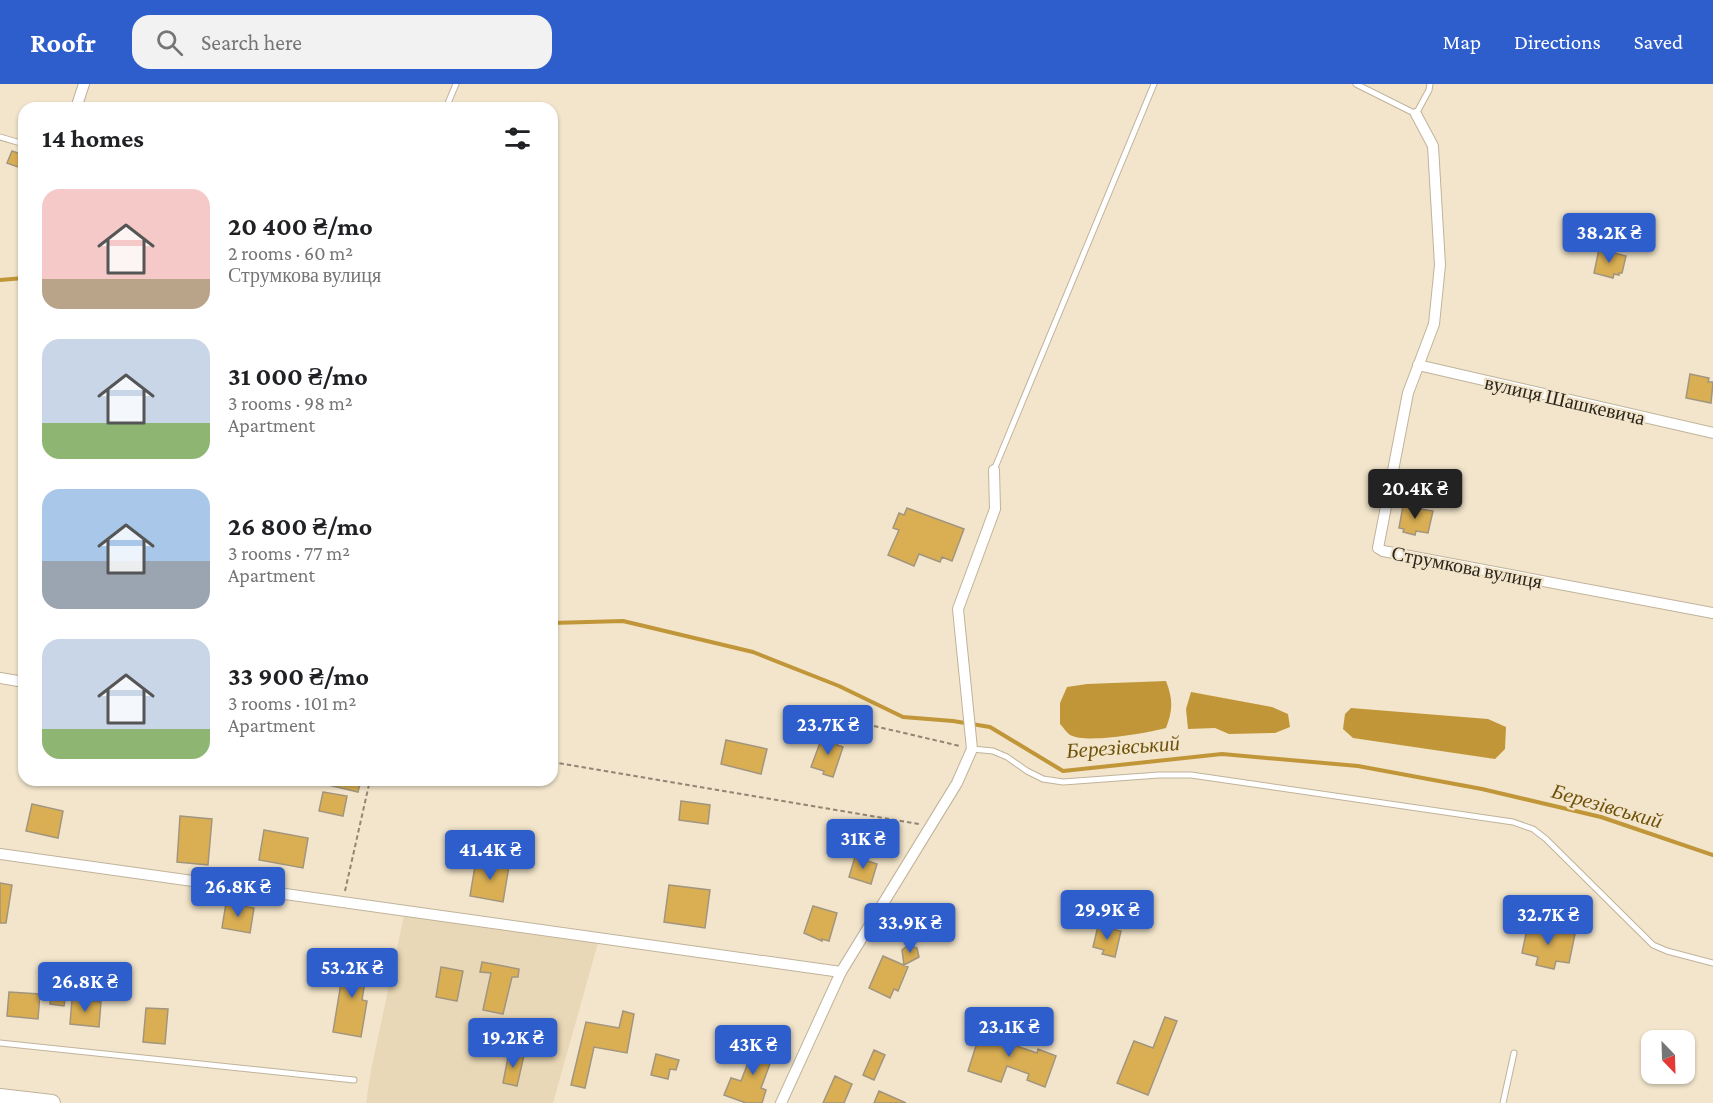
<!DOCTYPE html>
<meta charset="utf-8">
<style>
:root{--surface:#fff;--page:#f2f2f2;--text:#202124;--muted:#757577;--accent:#2e5dcc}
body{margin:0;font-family:"Crimson Pro",serif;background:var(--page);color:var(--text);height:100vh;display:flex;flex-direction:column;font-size:22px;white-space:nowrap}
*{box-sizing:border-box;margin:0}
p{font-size:20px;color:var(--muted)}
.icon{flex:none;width:33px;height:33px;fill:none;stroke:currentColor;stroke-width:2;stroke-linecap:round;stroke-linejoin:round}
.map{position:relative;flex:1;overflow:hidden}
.panel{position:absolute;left:18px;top:18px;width:540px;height:684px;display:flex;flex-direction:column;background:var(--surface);border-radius:18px;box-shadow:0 2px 4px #0004}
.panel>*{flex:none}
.needle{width:39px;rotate:157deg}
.tools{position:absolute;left:1641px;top:946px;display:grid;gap:12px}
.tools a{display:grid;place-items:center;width:54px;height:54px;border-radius:12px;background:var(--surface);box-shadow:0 2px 4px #0004;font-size:30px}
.price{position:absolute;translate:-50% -51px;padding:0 14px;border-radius:6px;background:var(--accent);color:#fff;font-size:20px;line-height:39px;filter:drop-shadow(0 2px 3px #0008)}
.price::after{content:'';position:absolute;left:50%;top:36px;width:18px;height:14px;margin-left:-9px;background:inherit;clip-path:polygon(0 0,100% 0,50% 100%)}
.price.on{background:#222;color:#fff}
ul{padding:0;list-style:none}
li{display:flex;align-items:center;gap:18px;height:150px;padding:0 24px}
li span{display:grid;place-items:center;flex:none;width:168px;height:120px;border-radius:18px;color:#555}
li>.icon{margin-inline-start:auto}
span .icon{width:72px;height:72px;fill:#fffc;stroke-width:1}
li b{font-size:26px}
h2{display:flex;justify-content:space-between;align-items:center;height:72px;padding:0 24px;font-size:26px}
header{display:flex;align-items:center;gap:36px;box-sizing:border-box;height:84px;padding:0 30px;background:var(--accent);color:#fff}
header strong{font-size:28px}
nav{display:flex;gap:33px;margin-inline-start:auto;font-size:21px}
.search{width:420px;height:54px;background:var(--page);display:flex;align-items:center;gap:15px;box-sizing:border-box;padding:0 21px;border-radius:18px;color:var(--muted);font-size:22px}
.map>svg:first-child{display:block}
.built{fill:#e9d8b7}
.water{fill:#c09639}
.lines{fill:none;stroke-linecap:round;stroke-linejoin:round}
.stream{stroke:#c09639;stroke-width:4}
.building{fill:#daaf54;stroke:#a2957d;stroke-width:1.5}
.lane-casing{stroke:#c0b39a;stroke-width:7}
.street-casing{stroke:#c0b39a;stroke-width:12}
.primary-casing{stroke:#c0b39a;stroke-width:18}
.path{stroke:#8f8675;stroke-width:2;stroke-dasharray:4.5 3;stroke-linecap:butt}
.lane{stroke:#fff;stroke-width:5}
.street{stroke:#fff;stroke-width:10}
.primary{stroke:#fff;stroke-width:16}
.labels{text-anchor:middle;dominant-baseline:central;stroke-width:4.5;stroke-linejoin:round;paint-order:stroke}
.street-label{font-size:20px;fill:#2b261d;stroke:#f2e5cb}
.water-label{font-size:21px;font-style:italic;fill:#6e5209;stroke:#f2e5cb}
</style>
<header>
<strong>Roofr</strong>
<div class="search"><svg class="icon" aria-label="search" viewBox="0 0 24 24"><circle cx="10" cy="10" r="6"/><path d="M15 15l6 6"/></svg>Search here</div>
<nav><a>Map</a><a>Directions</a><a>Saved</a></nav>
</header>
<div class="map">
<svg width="1713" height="1019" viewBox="0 0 1713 1019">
<rect width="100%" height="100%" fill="#f2e5cb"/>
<path class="built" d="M404,831L598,859L553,1019H366L371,986Z"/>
<path class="water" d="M1166,597C1173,615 1173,626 1166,644C1147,649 1087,660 1070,651C1067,649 1063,643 1060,640V619L1067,603L1087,600Z
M1191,608L1272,623L1288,630L1290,643L1275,649L1229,650L1215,644L1188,645L1186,625Z
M1351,624L1488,635L1506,643L1505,665L1495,675L1353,654L1343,645L1345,630Z"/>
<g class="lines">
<path class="stream" d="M0,196L24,194
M552,539L623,537L753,568L839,602L903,633L953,637L990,643L1063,687L1222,670L1358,682L1482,705L1601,733L1713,771"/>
</g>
<path class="building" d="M12,67L24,71L21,84L7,79Z
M1599,165L1626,172L1622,189H1619V191L1614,190L1613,194L1594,189Z
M1690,290L1709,294L1708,298H1713L1711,319L1686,314Z
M1403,422L1433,427L1428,449L1416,447L1415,451L1403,448L1404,445L1399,444Z
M907,424L964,445L952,477L942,473L940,478L919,470L914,482L888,471L899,446L893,444L899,429L904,431Z
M823,651L838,657L837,661L843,663L833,693L823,690L824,687L811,683Z
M726,656L767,665L761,690L721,680Z
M325,696H361L358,708L324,700Z
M323,708L347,712L343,732L319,727Z
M681,717L710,721L708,740L679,736Z
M32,720L63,727L58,754L26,747Z
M180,732L212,735L208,781L177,778Z
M264,746L308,754L303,784L259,776Z
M855,773L877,780L871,800L849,793Z
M476,776L509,782L503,818L470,812Z
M0,799L12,801L6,839H0Z
M669,801L710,806L705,844L664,838Z
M226,819L254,824L250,849L222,844Z
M813,822L837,829L829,857L822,855V857L804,849Z
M1528,840L1575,850L1569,879L1556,877L1554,885L1536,881L1538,873L1522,869Z
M1098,842L1121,847L1115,873L1102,870L1104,866L1093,863Z
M908,861L917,864L919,873L904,881L902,866Z
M883,872L908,883L898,907L894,905L890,914L869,904Z
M345,874L368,878L362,916L367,917L361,953L333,948Z
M482,878L519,885L518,893H512L503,930L483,926L491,889L480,888Z
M441,883L463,887L457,917L436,913Z
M53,893L68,894L64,922L50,920Z
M9,908L40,910L38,935L7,932Z
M72,915L101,918L99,943L70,940Z
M146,924L168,925L165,960L143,958Z
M623,927L634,930L627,969L594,963L585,1004L571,1001L586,938L619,944Z
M1165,933L1177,937L1148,1011L1117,999L1134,957L1153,964Z
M982,943L1016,954L1014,961L1037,969L1038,965L1056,972L1045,1003L1027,996L1029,990L1007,982L1001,998L968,987Z
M756,958L778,966L773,978L771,977L761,1004L766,1006L762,1019H746L724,1011L731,994L741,997Z
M874,966L885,971L874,996L863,991Z
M509,968L524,971L517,1002L503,999Z
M656,970L679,976L676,986L670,985L668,995L651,991Z
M835,992L852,1000L844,1019H823Z
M879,1007L906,1019H874Z"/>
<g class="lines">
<defs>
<path id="lane" d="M1356,0L1416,30L1429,6L1430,0
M446,24L456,0
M0,53L24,60
M994,386L1154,0
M972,665L993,667L1007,673L1027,687L1043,695L1063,698L1159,691H1191L1513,738L1533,745L1546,755L1653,861L1667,867L1713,879
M0,959L354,996
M1503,1019L1514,969"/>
<path id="street" d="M76,24L84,0
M1416,30L1433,62L1440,181L1434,240L1408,309L1378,464L1383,467L1713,529
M1418,281L1713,349
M0,594L24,598
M0,770L841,888
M781,1019L841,888L957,699L972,665L958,525L995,425L994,386"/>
<path id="primary" d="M0,1013L52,1019"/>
</defs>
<use href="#lane" class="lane-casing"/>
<use href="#street" class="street-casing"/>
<use href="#primary" class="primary-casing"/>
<path class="path" d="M874,642L960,662
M552,678L919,740
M345,807L370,696"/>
<use href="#lane" class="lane"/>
<use href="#street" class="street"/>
<use href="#primary" class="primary"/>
</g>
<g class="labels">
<g class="street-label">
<text transform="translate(1565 316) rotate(13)">вулиця Шашкевича</text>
<text transform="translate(1467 483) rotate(11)">Струмкова вулиця</text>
</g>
<g class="water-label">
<text transform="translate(1123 663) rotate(-4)">Березівський</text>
<text transform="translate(1607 722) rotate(16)">Березівський</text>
</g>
</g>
</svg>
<div class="tools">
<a><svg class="needle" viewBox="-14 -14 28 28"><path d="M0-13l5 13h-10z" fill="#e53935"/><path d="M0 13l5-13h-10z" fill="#757577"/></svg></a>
</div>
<b class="price" style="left:1609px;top:180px">38.2K ₴</b>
<b class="price on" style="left:1415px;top:436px">20.4K ₴</b>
<b class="price" style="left:828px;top:672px">23.7K ₴</b>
<b class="price" style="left:863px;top:786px">31K ₴</b>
<b class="price" style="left:490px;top:797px">41.4K ₴</b>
<b class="price" style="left:238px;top:834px">26.8K ₴</b>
<b class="price" style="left:1107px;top:857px">29.9K ₴</b>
<b class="price" style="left:1548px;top:862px">32.7K ₴</b>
<b class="price" style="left:910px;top:870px">33.9K ₴</b>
<b class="price" style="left:352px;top:915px">53.2K ₴</b>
<b class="price" style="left:85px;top:929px">26.8K ₴</b>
<b class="price" style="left:1009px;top:974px">23.1K ₴</b>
<b class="price" style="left:513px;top:985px">19.2K ₴</b>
<b class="price" style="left:753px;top:992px">43K ₴</b>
<section class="panel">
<h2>14 homes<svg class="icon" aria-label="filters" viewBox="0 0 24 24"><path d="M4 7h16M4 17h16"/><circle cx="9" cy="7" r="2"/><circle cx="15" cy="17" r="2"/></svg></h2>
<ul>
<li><span style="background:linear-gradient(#f6c9c9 75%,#b9a48a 0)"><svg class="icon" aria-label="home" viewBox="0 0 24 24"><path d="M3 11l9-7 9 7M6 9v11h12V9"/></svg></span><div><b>20 400 ₴/mo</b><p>2 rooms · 60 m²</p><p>Струмкова вулиця</p></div></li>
<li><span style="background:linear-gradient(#c9d6e8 70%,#8fb573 0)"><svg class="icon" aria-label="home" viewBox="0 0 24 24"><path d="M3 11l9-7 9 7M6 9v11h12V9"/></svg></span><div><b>31 000 ₴/mo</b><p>3 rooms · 98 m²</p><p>Apartment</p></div></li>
<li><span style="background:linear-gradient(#a9c7e8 60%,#9aa5b1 0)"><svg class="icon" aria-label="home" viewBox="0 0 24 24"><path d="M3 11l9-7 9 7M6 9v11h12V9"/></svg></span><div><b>26 800 ₴/mo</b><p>3 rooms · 77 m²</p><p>Apartment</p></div></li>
<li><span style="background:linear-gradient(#c9d6e8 75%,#8fb573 0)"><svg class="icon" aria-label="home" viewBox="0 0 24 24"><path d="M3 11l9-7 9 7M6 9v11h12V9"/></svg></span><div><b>33 900 ₴/mo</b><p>3 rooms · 101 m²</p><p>Apartment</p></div></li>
</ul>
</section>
</div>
